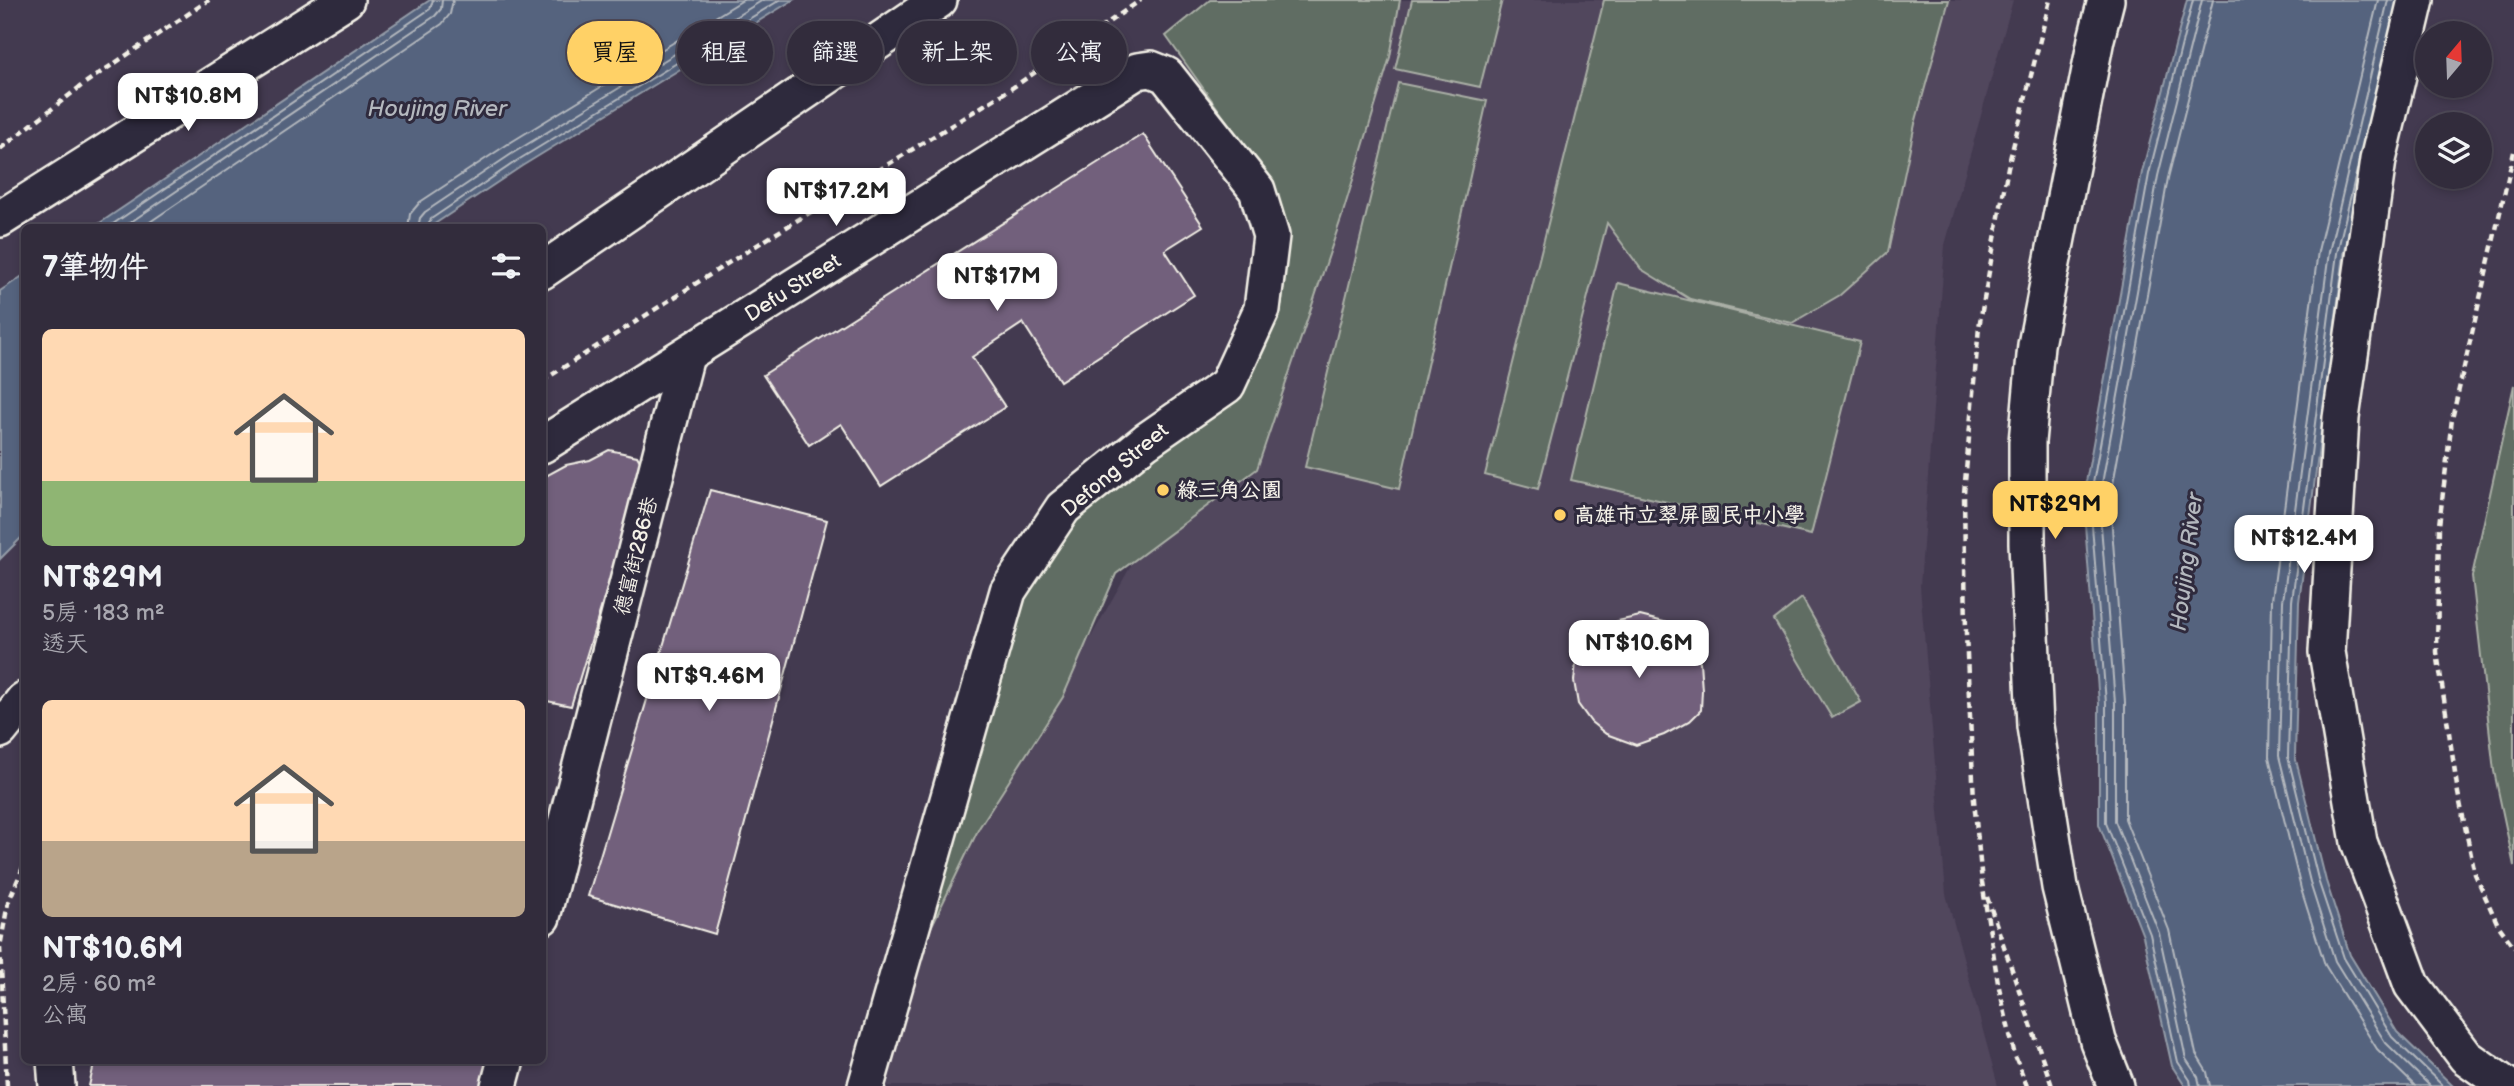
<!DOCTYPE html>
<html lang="zh-TW">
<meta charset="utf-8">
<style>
:root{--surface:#322c3c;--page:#3a3443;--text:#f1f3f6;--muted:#a8a7af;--line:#4d4856;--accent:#ffd166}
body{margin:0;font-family:"Balsamiq Sans","LXGW WenKai TC",sans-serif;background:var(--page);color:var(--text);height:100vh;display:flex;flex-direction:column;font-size:26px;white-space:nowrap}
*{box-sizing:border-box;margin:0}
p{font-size:23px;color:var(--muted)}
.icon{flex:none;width:38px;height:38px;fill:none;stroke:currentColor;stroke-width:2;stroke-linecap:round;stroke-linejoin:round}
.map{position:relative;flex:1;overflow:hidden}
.drawer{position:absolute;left:21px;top:224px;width:525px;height:840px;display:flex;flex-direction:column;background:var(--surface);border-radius:10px;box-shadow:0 4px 10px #0003,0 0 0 2px var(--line)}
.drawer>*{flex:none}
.top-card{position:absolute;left:567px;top:21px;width:665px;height:63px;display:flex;gap:14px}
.needle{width:46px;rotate:19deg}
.fabs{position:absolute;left:2415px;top:21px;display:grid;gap:14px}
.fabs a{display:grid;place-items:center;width:77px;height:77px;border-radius:50%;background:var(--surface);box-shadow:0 4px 10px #0003,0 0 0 2px var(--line);font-size:35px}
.price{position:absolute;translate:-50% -60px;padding:0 16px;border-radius:14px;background:#fff;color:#222;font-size:23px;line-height:46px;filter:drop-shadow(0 2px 4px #0008)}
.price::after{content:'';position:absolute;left:50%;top:42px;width:21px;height:16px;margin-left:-10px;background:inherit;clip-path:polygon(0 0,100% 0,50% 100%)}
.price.active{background:var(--accent);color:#111}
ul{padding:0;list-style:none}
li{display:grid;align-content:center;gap:14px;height:371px;padding:0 21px}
li span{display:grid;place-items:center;height:217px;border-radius:10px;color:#555}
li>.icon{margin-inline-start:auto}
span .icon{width:126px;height:126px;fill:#fffc;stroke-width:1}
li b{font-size:30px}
h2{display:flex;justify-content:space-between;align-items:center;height:84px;padding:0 21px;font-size:30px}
.tag{padding:0 24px;border-radius:32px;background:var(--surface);box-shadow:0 4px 10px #0003,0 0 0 2px var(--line);font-size:24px;line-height:63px}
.tag.active{background:var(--accent);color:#111}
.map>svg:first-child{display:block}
.built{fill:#51465d}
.green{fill:#606d63;stroke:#aaafa6;stroke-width:2}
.water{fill:#54637e;stroke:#949ca8;stroke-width:2}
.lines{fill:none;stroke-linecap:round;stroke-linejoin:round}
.shore{stroke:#b4b8be;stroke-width:2}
.building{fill:#72617c;stroke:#f4f1e8;stroke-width:2}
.minor-casing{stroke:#f4f1e8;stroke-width:40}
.path{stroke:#f4f1e8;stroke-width:4.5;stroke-dasharray:7 5;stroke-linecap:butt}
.minor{stroke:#2f2a3d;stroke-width:35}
.poi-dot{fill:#ffd166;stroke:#2f2a3d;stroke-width:2.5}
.labels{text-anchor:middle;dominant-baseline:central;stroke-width:6;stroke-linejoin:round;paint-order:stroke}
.street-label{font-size:21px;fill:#f4f1e8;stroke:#2f2a3d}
.poi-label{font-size:21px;font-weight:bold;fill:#f4f1e8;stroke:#2f2a3d;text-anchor:start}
.water-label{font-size:23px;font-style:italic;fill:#b4b8be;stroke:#2f2a3d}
</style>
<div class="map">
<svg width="2514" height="1086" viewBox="0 0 2514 1086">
<rect width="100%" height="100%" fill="#433a50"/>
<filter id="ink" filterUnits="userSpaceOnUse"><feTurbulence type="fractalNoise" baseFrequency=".0143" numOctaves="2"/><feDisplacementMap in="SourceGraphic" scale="14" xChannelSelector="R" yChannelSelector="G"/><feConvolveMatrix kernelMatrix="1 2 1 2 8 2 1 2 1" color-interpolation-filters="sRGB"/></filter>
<g filter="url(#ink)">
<path class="built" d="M1400,0H2013L1945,245L1920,586L1946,894L1998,1086H888L909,973L979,828L1063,697L1081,655L1133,562L1257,469L1342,216L1390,57Z"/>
<path class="green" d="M1210,0H1400L1390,57L1342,216L1257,469L1116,574L1063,697L979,828L909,973L1008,591L1072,511L1239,383L1275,189L1166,36Z
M1412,0H1502L1480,87L1395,69Z
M1604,0H1949L1915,124L1888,252L1840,295L1792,323L1690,299L1641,269L1607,223L1538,489L1485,475Z
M1398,83L1487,101L1399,489L1305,467Z
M1618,283L1860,342L1811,535L1571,480Z
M2514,385V866L2494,771L2472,576Z
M1802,598L1861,702L1832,718L1774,620Z"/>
<path class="water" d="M430,0H793L522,166L430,227H94Z
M2187,0H2405L2344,254L2299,602L2295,756L2326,881L2350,955L2397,1032L2453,1086H2185L2172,1066L2143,936L2099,824V703L2083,499L2142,172Z
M24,275V535L0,559V291Z"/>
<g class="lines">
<path class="shore" d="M2378,0L2318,251L2272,600L2269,757L2301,889L2325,965L2377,1049L2415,1086
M2388,0L2329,252L2283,601L2279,756L2311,886L2335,961L2385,1042L2430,1086
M2357,170L2337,253L2292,601L2288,757L2319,883L2344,958L2392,1037L2443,1086
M107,228L430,9L433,0
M122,228L435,16L441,9L442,0
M141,228L442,24L450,14L453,0
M408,228L410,214L420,202L508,144L743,0
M418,228L420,218L425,212L513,153L763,0
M427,228L431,219L518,160L780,0
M2191,1086L2190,1080L2178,1062L2150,934L2106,823V703L2090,500L2149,174L2193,0
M2200,1086L2198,1077L2186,1059L2159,933L2115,821V703L2099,500L2158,176L2202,0
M2210,1086L2207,1072L2196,1054L2169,930L2125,819V702L2110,501L2168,178L2213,0"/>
</g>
<path class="building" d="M1143,134L1203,226L1165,250L1194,295L1060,381L1023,323L972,357L1005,407L881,486L841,424L809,445L763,375Z
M609,450L637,456L644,468L571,706L542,700V478L566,465L590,460Z
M710,490L827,520L715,934L588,896Z
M1640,616L1672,624L1689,637L1700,662L1702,690L1701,710L1690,721L1664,735L1636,745L1606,734L1591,722L1578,704L1574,681L1576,663L1585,645L1600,628L1618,621Z
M95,1060H497L490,1086H89Z"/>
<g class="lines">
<defs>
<g id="minor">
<path d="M2106,0L2096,39L2036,345L2027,442V543L2035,726L2060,887L2098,1041L2116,1086"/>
<path d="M2416,0L2378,160L2341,418L2327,652L2359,842L2412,985L2466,1057L2507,1086"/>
<path d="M0,219L346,0"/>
<path d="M542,271L939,0"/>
<path id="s1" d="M542,445L1137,71L1151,69L1166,75L1257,190L1271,236L1262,309L1227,385L1146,441L1063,508L1008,591L866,1086"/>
<path d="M0,730L24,700"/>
<path d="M542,917L686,356"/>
<path d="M55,1060L57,1086"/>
<path d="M499,1086L506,1060"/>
</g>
</defs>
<use href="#minor" class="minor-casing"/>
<path class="path" d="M0,149L85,83L209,0
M2514,152L2452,419L2439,525L2437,652L2458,793L2475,874L2498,925L2514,947
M542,381L741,255L1012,88L1141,0
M1987,897L2052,1086
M7,1086L0,947L8,903L24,865
M2027,1086L2015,1056L1998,983L1982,882L1974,800L1966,634L1964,493L1979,327L2008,167L2050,0"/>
<use href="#minor" class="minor"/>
</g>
</g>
<g class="poi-dot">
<circle cx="1163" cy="490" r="7"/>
<circle cx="1560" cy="515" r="7"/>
</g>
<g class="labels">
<g class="street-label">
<text stroke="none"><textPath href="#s1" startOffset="296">Defu Street</textPath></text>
<text transform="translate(1115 470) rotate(-40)">Defong Street</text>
<text transform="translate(636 556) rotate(-76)">德富街286巷</text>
</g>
<g class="poi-label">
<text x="1177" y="490">綠三角公園</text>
<text x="1574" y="515">高雄市立翠屏國民中小學</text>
</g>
<g class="water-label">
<text x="437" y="109">Houjing River</text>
<text transform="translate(2187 562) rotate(-83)">Houjing River</text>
</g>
</g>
</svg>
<div class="fabs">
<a><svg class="needle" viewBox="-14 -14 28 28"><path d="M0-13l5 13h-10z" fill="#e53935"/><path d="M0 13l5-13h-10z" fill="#a8a7af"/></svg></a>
<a><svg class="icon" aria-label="layers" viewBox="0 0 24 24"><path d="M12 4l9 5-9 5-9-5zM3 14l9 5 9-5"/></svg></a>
</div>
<b class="price" style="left:188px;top:133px">NT$10.8M</b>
<b class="price" style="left:836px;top:228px">NT$17.2M</b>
<b class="price" style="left:997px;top:313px">NT$17M</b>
<b class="price active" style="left:2055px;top:541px">NT$29M</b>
<b class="price" style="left:2304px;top:575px">NT$12.4M</b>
<b class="price" style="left:1639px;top:680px">NT$10.6M</b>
<b class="price" style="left:709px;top:713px">NT$9.46M</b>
<div class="top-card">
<a class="tag active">買屋</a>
<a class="tag">租屋</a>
<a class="tag">篩選</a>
<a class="tag">新上架</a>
<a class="tag">公寓</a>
</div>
<section class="drawer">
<h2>7筆物件<svg class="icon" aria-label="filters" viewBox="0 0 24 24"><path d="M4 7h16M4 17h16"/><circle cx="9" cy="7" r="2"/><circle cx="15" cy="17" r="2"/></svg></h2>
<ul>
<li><span style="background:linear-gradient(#ffd9b3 70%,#8fb573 0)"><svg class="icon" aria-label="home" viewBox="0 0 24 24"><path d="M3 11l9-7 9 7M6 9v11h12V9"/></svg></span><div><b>NT$29M</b><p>5房 · 183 m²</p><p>透天</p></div></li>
<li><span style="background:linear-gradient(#ffd9b3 65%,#b9a48a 0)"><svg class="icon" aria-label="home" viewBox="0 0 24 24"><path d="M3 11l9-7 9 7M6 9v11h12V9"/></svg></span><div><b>NT$10.6M</b><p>2房 · 60 m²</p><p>公寓</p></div></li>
</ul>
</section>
</div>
